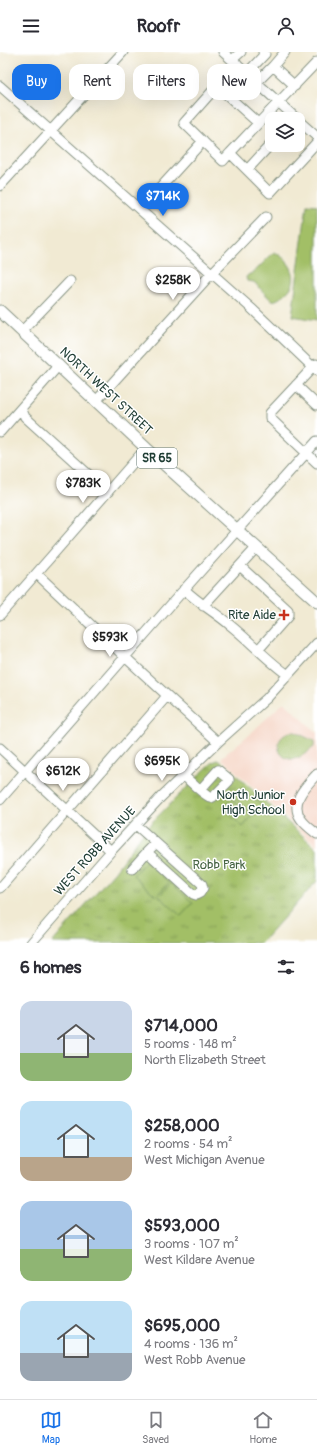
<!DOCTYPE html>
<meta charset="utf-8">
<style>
:root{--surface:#fff;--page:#f2f2f3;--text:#2b2b33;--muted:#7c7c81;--line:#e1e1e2;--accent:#1a73e8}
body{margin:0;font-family:Pangolin,sans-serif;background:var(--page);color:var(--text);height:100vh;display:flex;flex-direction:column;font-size:15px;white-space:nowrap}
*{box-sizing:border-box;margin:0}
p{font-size:13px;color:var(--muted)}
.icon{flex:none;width:22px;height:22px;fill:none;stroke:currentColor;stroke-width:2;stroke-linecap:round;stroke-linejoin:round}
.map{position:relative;height:891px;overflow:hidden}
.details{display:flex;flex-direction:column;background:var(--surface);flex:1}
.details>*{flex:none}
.hud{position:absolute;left:12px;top:12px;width:293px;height:36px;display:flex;gap:8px}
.buttons{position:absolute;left:265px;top:60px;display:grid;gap:8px}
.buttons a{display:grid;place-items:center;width:40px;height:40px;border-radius:8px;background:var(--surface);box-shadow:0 4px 16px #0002;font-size:20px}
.price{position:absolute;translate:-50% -34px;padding:0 9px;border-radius:14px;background:#fff;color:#222;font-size:13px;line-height:26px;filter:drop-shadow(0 1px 2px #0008)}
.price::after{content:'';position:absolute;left:50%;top:24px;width:12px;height:9px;margin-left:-6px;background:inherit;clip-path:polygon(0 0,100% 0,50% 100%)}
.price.active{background:var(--accent);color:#fff}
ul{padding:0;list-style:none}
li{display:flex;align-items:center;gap:12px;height:100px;padding:0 20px}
li span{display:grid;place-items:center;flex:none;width:112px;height:80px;border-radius:12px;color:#555}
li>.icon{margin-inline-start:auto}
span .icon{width:48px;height:48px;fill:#fffc;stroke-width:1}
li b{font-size:17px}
h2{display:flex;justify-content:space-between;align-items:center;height:48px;padding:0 20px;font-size:17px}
.pill{padding:0 14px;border-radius:12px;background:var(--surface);box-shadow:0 4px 16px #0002;font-size:14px;line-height:36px}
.pill.active{background:var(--accent);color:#fff}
header{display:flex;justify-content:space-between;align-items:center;height:52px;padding:0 20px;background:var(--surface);font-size:18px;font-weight:700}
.tabs{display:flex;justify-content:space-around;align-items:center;height:56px;border-top:1px solid var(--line);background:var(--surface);font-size:11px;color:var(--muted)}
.tabs a{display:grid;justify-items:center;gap:2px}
.tabs .active{color:var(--accent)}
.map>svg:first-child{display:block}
.built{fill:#f5d3c2}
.park{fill:url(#park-tufts);stroke:#607e4d}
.pitch{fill:#a2bf66;stroke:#607e4d}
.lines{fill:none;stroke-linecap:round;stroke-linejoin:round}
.minor-casing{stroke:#889484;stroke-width:11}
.major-casing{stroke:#889484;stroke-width:13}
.minor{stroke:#fff;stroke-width:9}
.major{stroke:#fff;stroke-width:11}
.poi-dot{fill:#c8321e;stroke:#fff;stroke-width:1.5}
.labels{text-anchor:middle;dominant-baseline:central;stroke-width:3;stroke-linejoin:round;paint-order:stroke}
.shield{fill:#fff;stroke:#627771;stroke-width:1}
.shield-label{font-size:12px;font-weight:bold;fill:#1f3d34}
.street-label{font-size:13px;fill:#1f3d34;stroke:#fff}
.poi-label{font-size:13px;fill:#1f3d34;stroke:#fff;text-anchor:end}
.park-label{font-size:13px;fill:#466443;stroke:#fff}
</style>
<header><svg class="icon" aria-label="menu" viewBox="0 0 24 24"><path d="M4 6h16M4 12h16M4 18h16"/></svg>Roofr<svg class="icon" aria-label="person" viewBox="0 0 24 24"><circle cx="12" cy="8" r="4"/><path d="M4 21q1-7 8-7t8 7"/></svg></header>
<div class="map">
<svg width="317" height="891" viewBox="0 0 317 891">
<defs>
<pattern id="park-tufts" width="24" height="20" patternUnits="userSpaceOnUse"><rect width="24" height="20" fill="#a2bf66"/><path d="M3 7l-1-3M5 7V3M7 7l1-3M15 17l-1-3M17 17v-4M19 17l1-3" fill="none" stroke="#839c55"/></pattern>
</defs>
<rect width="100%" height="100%" fill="#fff"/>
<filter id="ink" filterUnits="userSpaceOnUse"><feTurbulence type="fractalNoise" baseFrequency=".025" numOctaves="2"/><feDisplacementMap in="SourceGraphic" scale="8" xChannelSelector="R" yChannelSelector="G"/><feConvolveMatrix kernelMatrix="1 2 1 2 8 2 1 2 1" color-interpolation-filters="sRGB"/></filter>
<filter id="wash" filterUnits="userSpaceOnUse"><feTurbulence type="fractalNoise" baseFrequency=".012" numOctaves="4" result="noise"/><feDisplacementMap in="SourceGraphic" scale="16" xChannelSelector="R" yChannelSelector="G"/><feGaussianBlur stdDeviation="0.9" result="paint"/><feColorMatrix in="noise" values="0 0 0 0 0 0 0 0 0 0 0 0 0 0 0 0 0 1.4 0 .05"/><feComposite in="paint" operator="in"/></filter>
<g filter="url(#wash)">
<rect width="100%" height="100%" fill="#f1ead3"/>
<path class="built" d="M284,650L317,681V794L221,706L252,680Z"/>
<path class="park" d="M218,708L223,711L317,797V829L261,891H52L115,819L147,775L196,726L213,710Z"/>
<path class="pitch" d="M307,152L317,153V268L292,264Z
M274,200C290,207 302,228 286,241C282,245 278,248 272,249L254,230L247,229L246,225L248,223L254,220Z
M290,680H295L314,689V695C307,700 300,707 292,707C284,708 276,699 279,690C280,686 285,682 290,680Z
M242,735L262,753L254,763L234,745Z
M231,747L251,765L243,775L223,756Z
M146,809L169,830L156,844L133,823Z
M171,831L193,851L181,864L159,844Z"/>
</g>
<g filter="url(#ink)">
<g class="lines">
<defs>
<path id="minor" d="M223,0L297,67
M232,8L241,0
M317,10L230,101L270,141L317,90
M237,12L217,34L258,71
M273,14L285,0
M247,21L265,2L263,0
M257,30L273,14L295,34
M0,34L251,256L317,319
M217,34L184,71L223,109L230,101
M298,68L317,85
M248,117L272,91
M0,134L123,0
M140,158L203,89
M22,279L70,229
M316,312L270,361V366L317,411
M296,333L317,353
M96,349L212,221L266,165
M21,356L25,365L108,440
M0,380L59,313
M240,514L288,558V564L258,598
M37,522L125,605L218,690
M184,537C198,551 215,560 230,573C250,589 267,608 288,623
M203,554L256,496
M0,563L146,396
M0,696L111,799
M317,722C306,734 289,750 301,767C305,773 312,778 317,782
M183,723C192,731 201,741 211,746L213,745L229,729V727L218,718L200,738
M0,748L181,541L317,389
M136,773L202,832L203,836L200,841L196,843L193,842L147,800L156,791
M132,817L147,800
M0,836L167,644
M31,891L111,799L161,745L218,690L267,646L317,591"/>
<path id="major" d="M0,259L146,396L317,550"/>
</defs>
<use href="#minor" class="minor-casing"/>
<use href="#major" class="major-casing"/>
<use href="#minor" class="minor"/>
<use href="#major" class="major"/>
</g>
</g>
<g class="poi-dot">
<path d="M282 557h4v4h4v4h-4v4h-4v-4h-4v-4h4z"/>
<circle cx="293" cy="750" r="4"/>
</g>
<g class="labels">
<rect class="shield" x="137" y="396" width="40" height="20" rx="3"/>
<g class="shield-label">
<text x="157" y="406">SR 65</text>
</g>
<g class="street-label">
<text transform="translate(106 339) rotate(43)">NORTH WEST STREET</text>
<text transform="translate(95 799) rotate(-48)">WEST ROBB AVENUE</text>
</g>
<g class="poi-label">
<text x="276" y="563">Rite Aide</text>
<text x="285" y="743">North Junior<tspan x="285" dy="15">High School</tspan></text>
</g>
<g class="park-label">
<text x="219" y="813">Robb Park</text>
</g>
</g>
</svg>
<div class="buttons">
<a><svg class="icon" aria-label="layers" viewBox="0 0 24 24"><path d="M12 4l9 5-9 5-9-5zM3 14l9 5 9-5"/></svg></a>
</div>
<b class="price active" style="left:163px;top:165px">$714K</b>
<b class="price" style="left:173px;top:249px">$258K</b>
<b class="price" style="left:83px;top:452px">$783K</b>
<b class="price" style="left:110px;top:606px">$593K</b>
<b class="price" style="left:162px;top:730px">$695K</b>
<b class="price" style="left:63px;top:740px">$612K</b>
<div class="hud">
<a class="pill active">Buy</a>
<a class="pill">Rent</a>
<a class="pill">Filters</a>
<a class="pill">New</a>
</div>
</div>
<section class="details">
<h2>6 homes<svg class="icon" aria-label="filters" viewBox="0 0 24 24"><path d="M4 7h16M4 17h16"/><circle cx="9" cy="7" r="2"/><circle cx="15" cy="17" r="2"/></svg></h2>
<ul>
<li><span style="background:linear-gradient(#c9d6e8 65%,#8fb573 0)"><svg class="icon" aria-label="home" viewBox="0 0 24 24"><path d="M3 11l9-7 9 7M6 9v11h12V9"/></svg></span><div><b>$714,000</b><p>5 rooms · 148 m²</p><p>North Elizabeth Street</p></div></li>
<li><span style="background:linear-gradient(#bfe0f5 70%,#b9a48a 0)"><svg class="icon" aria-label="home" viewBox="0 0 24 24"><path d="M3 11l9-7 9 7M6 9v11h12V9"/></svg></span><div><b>$258,000</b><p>2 rooms · 54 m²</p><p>West Michigan Avenue</p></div></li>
<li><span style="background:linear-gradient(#a9c7e8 60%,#8fb573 0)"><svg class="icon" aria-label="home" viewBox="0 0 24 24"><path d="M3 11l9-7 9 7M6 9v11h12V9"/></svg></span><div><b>$593,000</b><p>3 rooms · 107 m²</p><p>West Kildare Avenue</p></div></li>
<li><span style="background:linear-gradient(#bfe0f5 65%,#9aa5b1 0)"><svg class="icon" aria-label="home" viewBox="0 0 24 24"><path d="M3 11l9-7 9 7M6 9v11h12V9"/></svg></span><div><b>$695,000</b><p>4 rooms · 136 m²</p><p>West Robb Avenue</p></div></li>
</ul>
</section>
<nav class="tabs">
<a class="active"><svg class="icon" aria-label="map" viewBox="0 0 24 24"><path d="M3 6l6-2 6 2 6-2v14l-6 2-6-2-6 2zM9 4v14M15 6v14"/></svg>Map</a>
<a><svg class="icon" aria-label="saved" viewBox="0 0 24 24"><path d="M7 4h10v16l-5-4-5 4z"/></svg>Saved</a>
<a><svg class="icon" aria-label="home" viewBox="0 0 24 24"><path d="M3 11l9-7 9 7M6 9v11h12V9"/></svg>Home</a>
</nav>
